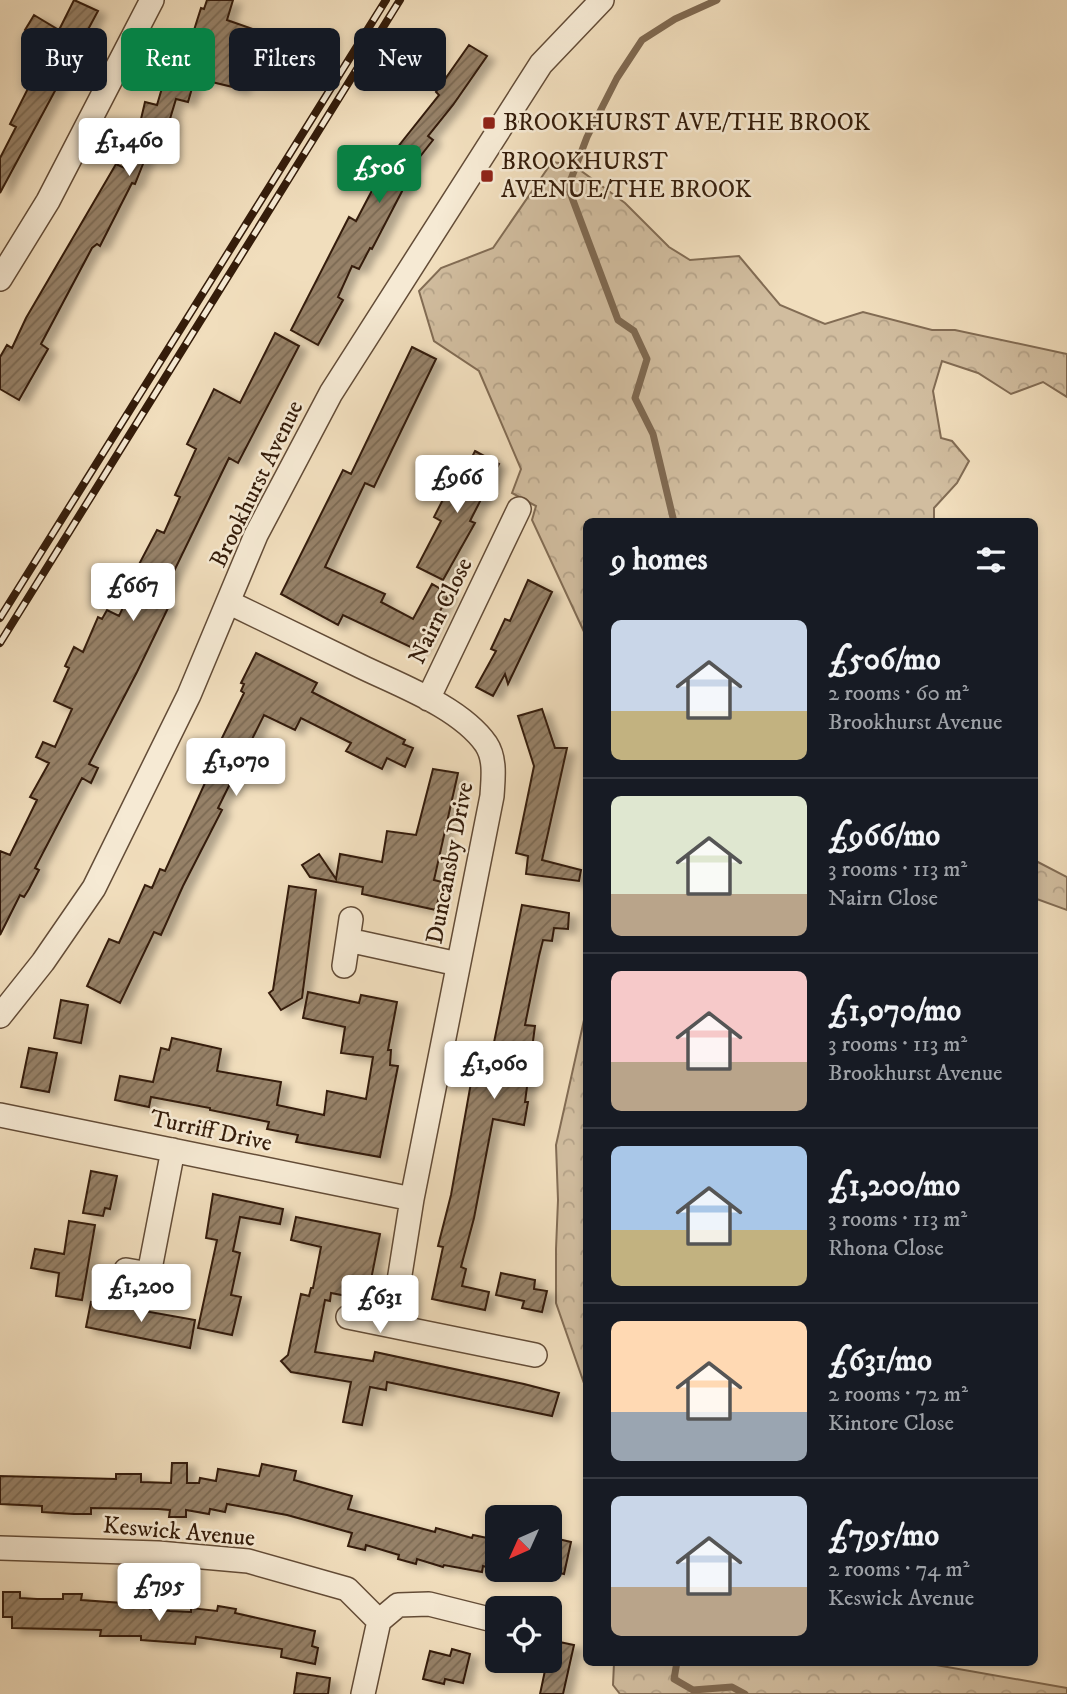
<!DOCTYPE html>
<meta charset="utf-8">
<style>
:root{--surface:#171b24;--page:#242831;--text:#f1f3f6;--muted:#9ea1a6;--line:#363941;--accent:#0b8043}
body{margin:0;font-family:"IM FELL DW Pica",serif;background:var(--page);color:var(--text);height:100vh;display:flex;flex-direction:column;font-size:26px;white-space:nowrap}
*{box-sizing:border-box;margin:0}
p{font-size:23px;color:var(--muted)}
.icon{flex:none;width:38px;height:38px;fill:none;stroke:currentColor;stroke-width:2;stroke-linecap:round;stroke-linejoin:round}
.map{position:relative;flex:1;overflow:hidden}
.sheet{position:absolute;left:583px;top:518px;width:455px;height:1148px;display:flex;flex-direction:column;background:var(--surface);border-radius:10px;box-shadow:0 4px 10px #0003}
.sheet>*{flex:none}
.top-card{position:absolute;left:21px;top:28px;width:457px;height:63px;display:flex;gap:14px}
.needle{width:46px;rotate:225deg}
.buttons{position:absolute;left:485px;top:1505px;display:grid;gap:14px}
.buttons a{display:grid;place-items:center;width:77px;height:77px;border-radius:10px;background:var(--surface);box-shadow:0 4px 10px #0003;font-size:35px}
.price{position:absolute;translate:-50% -60px;padding:0 16px;border-radius:7px;background:#fff;color:#222;font-size:23px;line-height:46px;filter:drop-shadow(0 2px 4px #0008)}
.price::after{content:'';position:absolute;left:50%;top:42px;width:21px;height:16px;margin-left:-10px;background:inherit;clip-path:polygon(0 0,100% 0,50% 100%)}
.price.on{background:var(--accent);color:#fff}
ul{padding:0;list-style:none}
li{display:flex;align-items:center;gap:21px;height:175px;padding:0 28px}
li+li{border-top:2px solid var(--line)}
li span{display:grid;place-items:center;flex:none;width:196px;height:140px;border-radius:10px;color:#555}
li>.icon{margin-inline-start:auto}
span .icon{width:84px;height:84px;fill:#fffc;stroke-width:1}
li b{font-size:30px}
h2{display:flex;justify-content:space-between;align-items:center;height:84px;padding:0 28px;font-size:30px}
.chip{padding:0 24px;border-radius:10px;background:var(--surface);box-shadow:0 4px 10px #0003;font-size:24px;line-height:63px}
.chip.on{background:var(--accent);color:#fff}
.map>svg:first-child{display:block}
.forest{fill:url(#forest-crowns);stroke:#826c54;stroke-width:2}
.lines{fill:none;stroke-linecap:round;stroke-linejoin:round}
.stream{stroke:#7f6951;stroke-width:7}
.building{fill:url(#building-hatch);stroke:#341c0a;stroke-width:2;filter:url(#shadow)}
.minor-casing{stroke:#634c37;stroke-width:26}
.minor{stroke:#f6ead4;stroke-width:23}
.rail-casing{stroke:#341c0a;stroke-width:8}
.rail{stroke:#f6ead4;stroke-width:5;stroke-dasharray:16;stroke-linecap:butt}
.poi-dot{fill:#8f2418;stroke:#f6ead4;stroke-width:2.5}
.labels{text-anchor:middle;dominant-baseline:central;stroke-width:5;stroke-linejoin:round;paint-order:stroke}
.poi-label{font-size:24px;fill:#341c0a;stroke:#f6ead4;text-anchor:start}
.street-label{font-size:24px;fill:#341c0a;stroke:#f6ead4}
</style>
<div class="map">
<svg width="1067" height="1694" viewBox="0 0 1067 1694">
<defs>
<pattern id="forest-crowns" width="20" height="18" patternUnits="userSpaceOnUse" patternTransform="scale(1.75)"><rect width="20" height="18" fill="#d1bd9f"/><path d="M2 6a3 3 0 1 1 6 0M12 15a3 3 0 1 1 6 0" fill="none" stroke="#b4a288"/></pattern>
<pattern id="building-hatch" width="6" height="6" patternUnits="userSpaceOnUse" patternTransform="scale(1.75)"><rect width="6" height="6" fill="#968167"/><path d="M-1 1l2-2M0 6l6-6M5 7l2-2" fill="none" stroke="#7b6953"/></pattern>
<filter id="shadow"><feDropShadow dx="8" dy="4.5" stdDeviation="3.5" flood-color="#0004"/></filter>
</defs>
<rect width="100%" height="100%" fill="#f1debd"/>
<filter id="stains"><feTurbulence type="fractalNoise" baseFrequency=".00286" numOctaves="4"/><feColorMatrix values="0 0 0 0 .2 0 0 0 0 .09 0 0 0 0 .02 0 0 0 .5 -.17"/></filter>
<radialGradient id="worn" r=".72"><stop offset=".6" stop-color="#630" stop-opacity="0"/><stop offset="1" stop-color="#630" stop-opacity=".3"/></radialGradient>
<path class="forest" d="M552,162L573,165L625,203L669,247L690,260L739,256L780,305L825,324L863,312L932,330H955L1067,354V397L1043,382L1011,394L978,373L942,361L933,391L941,438L952,441L969,461L957,483L934,508V521L586,522V636L532,520L536,506L512,493L521,469L479,371L434,341L419,291L441,268L493,248Z
M1034,860L1067,877V910L1034,898Z
M586,1011V1389L556,1303V1249L558,1200L556,1145Z
M919,1662L1067,1688V1694H620L613,1685L614,1663Z"/>
<g class="lines">
<path class="stream" d="M674,522L653,434L635,398L647,359L634,331L618,320L568,187L587,137L617,78L642,40L675,19L717,0
M677,1662L674,1679L693,1690L732,1687L745,1694"/>
</g>
<path class="building" d="M74,0L98,11L0,193V158L16,127L10,124L50,45L25,30L34,15L59,30Z
M207,0H233L227,20L253,29L250,38H254L243,72L246,73L241,89L195,78L188,102L176,99L160,152L149,149L135,184L132,183L100,246L97,244L92,248L41,344L48,349L19,400L0,389V357L7,345L12,348L26,318L116,164L129,170L145,102L157,105L169,64L182,68L201,8L204,9Z
M469,45L487,56L453,105L428,136L433,140L408,172L411,174L372,249L370,248L359,269L352,266L338,297L343,300L318,345L291,330L349,217L356,221L389,158L439,95L436,92Z
M275,333L299,346L238,463L229,458L159,602L169,606L137,672L89,764L98,768L91,783L82,778L35,868L39,870L29,889L24,897L20,895L0,935V851L10,855L37,800L30,797L49,763L36,757L43,742L55,747L72,709L54,701L69,668L65,666L74,647L83,652L98,617L102,619L107,610L119,616L139,574L135,572L157,530L164,533L180,497L175,495L196,449L187,444L214,389L240,403Z
M412,347L436,359L374,487L365,483L325,567L385,594L381,602L413,619L432,584L449,594L419,651L343,615L338,625L281,594L343,470L351,474Z
M475,451L499,464L470,521L475,523L443,580L417,567L441,521L434,517L460,466L466,469Z
M528,580L552,592L508,684L505,674L493,696L476,687L496,651L491,649L505,619L510,621Z
M256,653L317,683L312,692L405,740L403,744L413,748L405,767L387,758L382,769L346,751L351,743L301,718L295,730L264,715L218,808L222,810L183,886L161,935L154,932L120,1003L87,986L109,939L119,943L145,885L152,888L160,869L165,871L205,783L201,781L244,693L241,691L244,684L241,683Z
M542,709L555,748H567L542,860L581,870L579,881L526,874L528,856L516,853L534,766L518,716Z
M433,769L458,773L434,880L442,882L436,910L362,894L363,887L310,877L302,865L319,854L336,879L340,854L382,862L387,831L416,835Z
M289,886L316,890L302,998L281,1010L269,993L273,990Z
M522,905L569,913L568,929L554,928L552,941L543,940L539,956L525,1025L535,1026L525,1102H528L524,1125L493,1119L474,1218L461,1267L466,1269L462,1286L489,1292L485,1310L432,1299L443,1247L438,1246L451,1195L475,1060L490,1062Z
M308,992L359,1003L361,995L397,1002L388,1050H391L390,1065L398,1066L380,1157L296,1142L298,1135L267,1129L269,1122L210,1110V1108L151,1097L149,1107L115,1100L120,1076L153,1082L161,1048L169,1050L172,1038L221,1049L217,1071L281,1082L277,1105L324,1115L327,1091L366,1099L373,1057L341,1053L345,1027L303,1018Z
M61,1000L88,1005L81,1043L54,1038Z
M29,1048L57,1053L49,1092L21,1087Z
M91,1171L117,1176L110,1209L105,1208L103,1216L83,1213Z
M213,1194L283,1209L280,1224L240,1217L233,1251L240,1253L231,1295L241,1297L232,1335L198,1328L217,1240L206,1238Z
M296,1217L380,1234L367,1300L331,1293L330,1301L325,1300L315,1352L373,1361L375,1352L524,1384L559,1393L552,1416L387,1382L386,1390L370,1387L362,1425L343,1422L351,1382L291,1372L281,1361L288,1355L301,1294L309,1296L311,1288H313L321,1247L291,1240Z
M69,1221L95,1225L82,1300L56,1296L59,1273L31,1268L35,1249L64,1254Z
M501,1273L535,1280L534,1289L547,1291L542,1312L522,1308L524,1301L496,1295Z
M116,1300L134,1304L133,1309L195,1320L190,1348L86,1327L91,1302L115,1306Z
M172,1463H187V1483H199L200,1478L216,1481L218,1469L259,1476L262,1464L296,1471L294,1480L352,1496L348,1509L435,1532L436,1528L472,1538L473,1535L497,1540V1570L483,1566L482,1572L444,1565L443,1567L417,1559L416,1564L398,1559L399,1555L366,1545L365,1550L348,1546L352,1533L287,1515L227,1504L225,1512L210,1509L209,1514L186,1510V1517H169L170,1510L158,1509L91,1508V1514H74L42,1512V1506L0,1504V1476L116,1479V1474H141V1482L171,1483Z
M550,1537L571,1542L564,1574L550,1571Z
M3,1592H20V1598L37,1599H63V1594H82L81,1600L151,1605L150,1609L170,1611L191,1612V1608L217,1611L218,1606L236,1609L235,1613L315,1631L312,1646L318,1648L315,1664L281,1657L282,1649L196,1637L195,1644L141,1640V1636H100L101,1630L12,1628V1617H3Z
M550,1640L574,1645L563,1694H540L547,1661H550Z
M452,1649L470,1654L463,1683L445,1679L444,1684L423,1679L430,1651L450,1656Z
M297,1673L330,1678L328,1694H294Z"/>
<g class="lines">
<defs>
<path id="minor" d="M0,279L48,201L152,0
M230,603C273,624 316,645 360,666C399,685 460,707 486,744C496,759 493,779 492,796L412,1199L392,1325
M428,699L519,509
M348,940L458,964
M344,966L351,919
M0,1016L43,962L94,888L189,695L256,535L331,393L541,64L602,0
M0,1115L412,1199
M126,1270L149,1274
M172,1279L149,1274L173,1150
M348,1317L535,1355
M0,1548L158,1553L248,1561L347,1589L379,1621L363,1694
M379,1621L398,1605L429,1604L497,1621"/>
</defs>
<use href="#minor" class="minor-casing"/>
<use href="#minor" class="minor"/>
<defs>
<path id="rail" d="M0,618L386,0
M0,643L400,0"/>
</defs>
<use href="#rail" class="rail-casing"/>
<use href="#rail" class="rail"/>
</g>
<g class="poi-dot">
<rect x="482" y="116" width="14" height="14" rx="3.5"/>
<rect x="480" y="169" width="14" height="14" rx="3.5"/>
</g>
<g class="labels">
<g class="poi-label">
<text x="503" y="123">BROOKHURST AVE/THE BROOK</text>
<text x="501" y="162">BROOKHURST<tspan x="501" dy="28">AVENUE/THE BROOK</tspan></text>
</g>
<g class="street-label">
<text transform="translate(257 484) rotate(-64)">Brookhurst Avenue</text>
<text transform="translate(441 611) rotate(-64)">Nairn Close</text>
<text transform="translate(450 863) rotate(-79)">Duncansby Drive</text>
<text transform="translate(211 1131) rotate(12)">Turriff Drive</text>
<text transform="translate(179 1532) rotate(5)">Keswick Avenue</text>
</g>
</g>
<rect width="100%" height="100%" filter="url(#stains)"/>
<rect width="100%" height="100%" fill="url(#worn)"/>
</svg>
<div class="buttons">
<a><svg class="needle" viewBox="-14 -14 28 28"><path d="M0-13l5 13h-10z" fill="#e53935"/><path d="M0 13l5-13h-10z" fill="#9ea1a6"/></svg></a>
<a><svg class="icon" aria-label="locate" viewBox="0 0 24 24"><circle cx="12" cy="12" r="6"/><path d="M12 2v4M12 18v4M2 12h4M18 12h4"/></svg></a>
</div>
<b class="price" style="left:129px;top:178px">£1,460</b>
<b class="price on" style="left:379px;top:205px">£506</b>
<b class="price" style="left:457px;top:515px">£966</b>
<b class="price" style="left:133px;top:623px">£667</b>
<b class="price" style="left:236px;top:798px">£1,070</b>
<b class="price" style="left:494px;top:1101px">£1,060</b>
<b class="price" style="left:141px;top:1324px">£1,200</b>
<b class="price" style="left:380px;top:1335px">£631</b>
<b class="price" style="left:159px;top:1623px">£795</b>
<div class="top-card">
<a class="chip">Buy</a>
<a class="chip on">Rent</a>
<a class="chip">Filters</a>
<a class="chip">New</a>
</div>
<section class="sheet">
<h2>9 homes<svg class="icon" aria-label="filters" viewBox="0 0 24 24"><path d="M4 7h16M4 17h16"/><circle cx="9" cy="7" r="2"/><circle cx="15" cy="17" r="2"/></svg></h2>
<ul>
<li><span style="background:linear-gradient(#c9d6e8 65%,#c2b280 0)"><svg class="icon" aria-label="home" viewBox="0 0 24 24"><path d="M3 11l9-7 9 7M6 9v11h12V9"/></svg></span><div><b>£506/mo</b><p>2 rooms · 60 m²</p><p>Brookhurst Avenue</p></div></li>
<li><span style="background:linear-gradient(#dfe7d0 70%,#b9a48a 0)"><svg class="icon" aria-label="home" viewBox="0 0 24 24"><path d="M3 11l9-7 9 7M6 9v11h12V9"/></svg></span><div><b>£966/mo</b><p>3 rooms · 113 m²</p><p>Nairn Close</p></div></li>
<li><span style="background:linear-gradient(#f6c9c9 65%,#b9a48a 0)"><svg class="icon" aria-label="home" viewBox="0 0 24 24"><path d="M3 11l9-7 9 7M6 9v11h12V9"/></svg></span><div><b>£1,070/mo</b><p>3 rooms · 113 m²</p><p>Brookhurst Avenue</p></div></li>
<li><span style="background:linear-gradient(#a9c7e8 60%,#c2b280 0)"><svg class="icon" aria-label="home" viewBox="0 0 24 24"><path d="M3 11l9-7 9 7M6 9v11h12V9"/></svg></span><div><b>£1,200/mo</b><p>3 rooms · 113 m²</p><p>Rhona Close</p></div></li>
<li><span style="background:linear-gradient(#ffd9b3 65%,#9aa5b1 0)"><svg class="icon" aria-label="home" viewBox="0 0 24 24"><path d="M3 11l9-7 9 7M6 9v11h12V9"/></svg></span><div><b>£631/mo</b><p>2 rooms · 72 m²</p><p>Kintore Close</p></div></li>
<li><span style="background:linear-gradient(#c9d6e8 65%,#b9a48a 0)"><svg class="icon" aria-label="home" viewBox="0 0 24 24"><path d="M3 11l9-7 9 7M6 9v11h12V9"/></svg></span><div><b>£795/mo</b><p>2 rooms · 74 m²</p><p>Keswick Avenue</p></div></li>
</ul>
</section>
</div>
